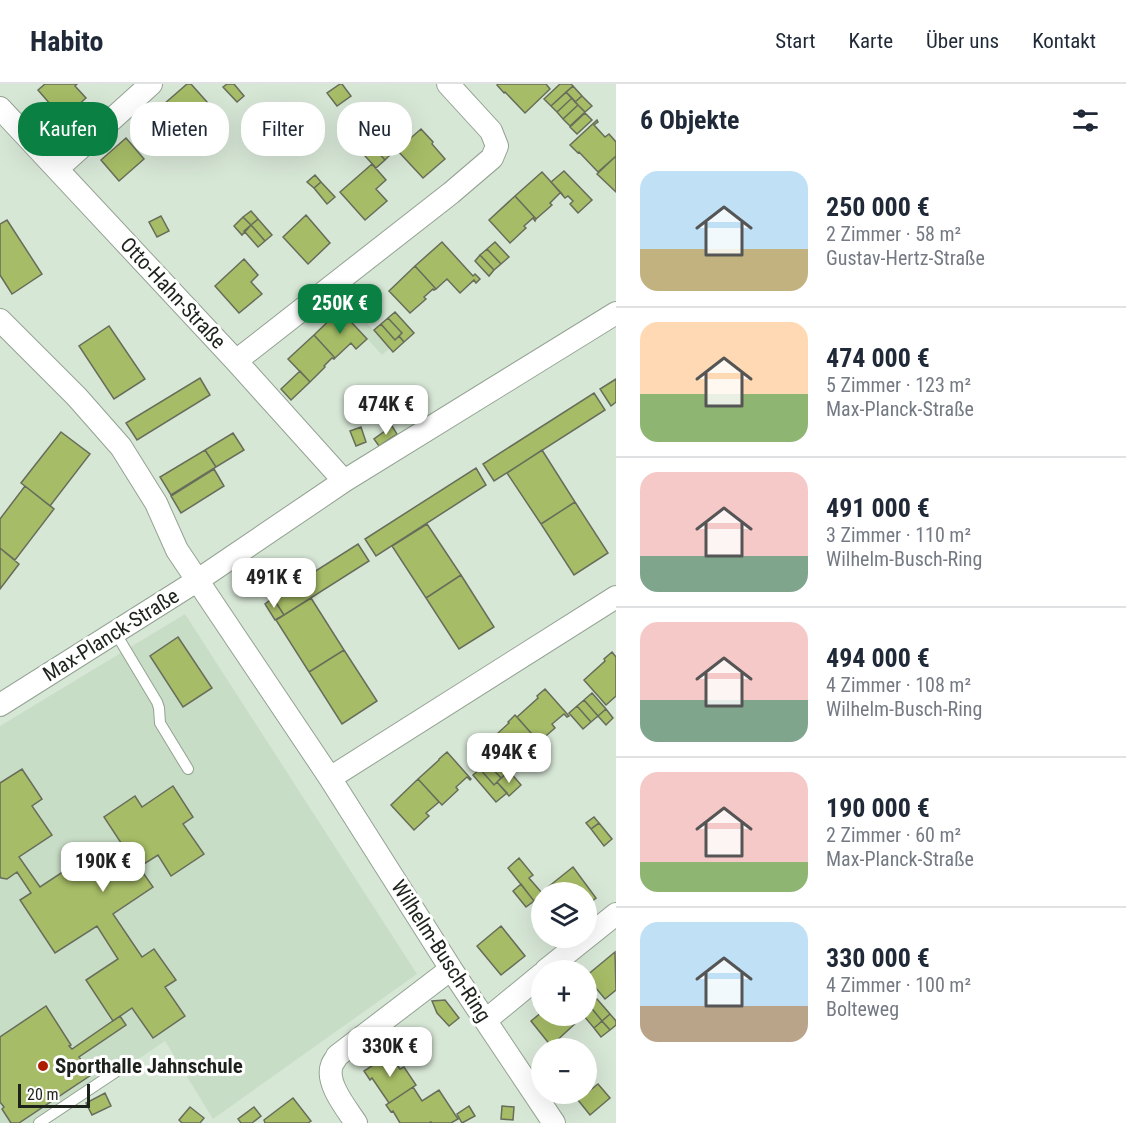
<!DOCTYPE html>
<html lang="de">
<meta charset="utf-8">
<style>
:root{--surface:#fff;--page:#f2f2f3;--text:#1f2937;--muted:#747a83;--line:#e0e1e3;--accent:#0b8043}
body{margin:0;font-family:"Roboto Condensed",sans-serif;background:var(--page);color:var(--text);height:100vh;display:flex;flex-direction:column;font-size:22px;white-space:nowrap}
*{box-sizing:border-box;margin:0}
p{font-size:20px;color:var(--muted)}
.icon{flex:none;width:33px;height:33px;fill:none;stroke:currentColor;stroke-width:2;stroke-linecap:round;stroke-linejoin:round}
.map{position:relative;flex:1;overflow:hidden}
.sheet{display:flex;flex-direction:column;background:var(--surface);width:510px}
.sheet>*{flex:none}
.banner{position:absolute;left:18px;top:18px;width:507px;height:54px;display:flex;gap:12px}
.fabs{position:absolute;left:531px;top:798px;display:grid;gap:12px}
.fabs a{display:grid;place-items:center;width:66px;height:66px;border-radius:50%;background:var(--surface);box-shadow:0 6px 24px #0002;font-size:30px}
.scale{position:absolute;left:18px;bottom:15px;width:72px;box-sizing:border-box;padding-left:6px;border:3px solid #1d231c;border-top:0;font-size:16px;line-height:21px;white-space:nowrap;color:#1d231c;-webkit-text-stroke:4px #fff;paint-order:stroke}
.price{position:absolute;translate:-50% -51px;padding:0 14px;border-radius:12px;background:#fff;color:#222;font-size:20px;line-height:39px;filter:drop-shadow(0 2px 3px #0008)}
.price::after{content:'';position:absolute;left:50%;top:36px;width:18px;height:14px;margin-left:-9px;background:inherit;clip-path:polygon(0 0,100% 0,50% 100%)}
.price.active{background:var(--accent);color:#fff}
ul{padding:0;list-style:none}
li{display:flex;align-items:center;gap:18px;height:150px;padding:0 24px}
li+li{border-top:2px solid var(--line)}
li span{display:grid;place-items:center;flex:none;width:168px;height:120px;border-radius:18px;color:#555}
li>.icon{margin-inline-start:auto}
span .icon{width:72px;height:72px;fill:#fffc;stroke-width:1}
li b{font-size:26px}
h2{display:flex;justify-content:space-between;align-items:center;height:72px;padding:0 24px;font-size:26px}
.tag{padding:0 21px;border-radius:24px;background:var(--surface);box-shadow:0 6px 24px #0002;font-size:21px;line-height:54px}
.tag.active{background:var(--accent);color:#fff}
header{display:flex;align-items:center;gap:36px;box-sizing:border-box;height:84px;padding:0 30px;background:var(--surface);border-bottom:2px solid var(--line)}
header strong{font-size:28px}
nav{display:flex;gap:33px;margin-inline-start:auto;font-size:21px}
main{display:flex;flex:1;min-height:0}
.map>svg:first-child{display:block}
.built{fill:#c8ddc6}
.building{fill:#a6bc66;stroke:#676d5a;stroke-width:1.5}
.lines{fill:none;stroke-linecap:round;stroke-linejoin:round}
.service-casing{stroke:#93a292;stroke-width:12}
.minor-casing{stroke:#93a292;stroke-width:24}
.service{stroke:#fff;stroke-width:10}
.minor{stroke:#fff;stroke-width:22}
.poi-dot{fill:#ac1d02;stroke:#fff;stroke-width:2}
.labels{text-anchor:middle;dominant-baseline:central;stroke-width:6;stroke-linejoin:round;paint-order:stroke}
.street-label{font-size:21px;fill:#1d231c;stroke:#fff}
.poi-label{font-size:21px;font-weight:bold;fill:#1d231c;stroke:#fff;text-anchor:start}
</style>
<header>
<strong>Habito</strong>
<nav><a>Start</a><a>Karte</a><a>Über uns</a><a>Kontakt</a></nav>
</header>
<main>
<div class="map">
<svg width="616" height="1039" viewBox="0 0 616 1039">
<rect width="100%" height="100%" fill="#d7e7d6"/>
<path class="built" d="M356,227L390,264L382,271L348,234Z
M185,530L417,890L213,1035L165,957L44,1039H0V642Z"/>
<path class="building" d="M45,0H77L75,2L86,14L63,35L38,6Z
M187,0H191L207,18L182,41L164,20Z
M227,0H234L244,12L237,18L223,3Z
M340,0H342L351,12L337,22L327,9Z
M498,0H546L550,5L525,29L505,8L504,9L497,1Z
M560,0H571L573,2L551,22L544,15Z
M573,2L582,12L575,18L566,8Z
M566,8L572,14L557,28L551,22Z
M582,12L592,22L585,28L575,18Z
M572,14L578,21L563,35L557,28Z
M578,21L585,28L570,42L563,35Z
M585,29L592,36L577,50L570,43Z
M597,36L598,38L594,41L605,53L609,50L616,58V72L598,88L579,68L578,69L570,61Z
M177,43L191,59L183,66L169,50Z
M376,43L383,51L371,61L364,53Z
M421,45L433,58L432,60L445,75L423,94L397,66Z
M169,50L183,66L177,71L163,56Z
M364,53L385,76L376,84L355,61Z
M126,54L144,75L119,97L101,76Z
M379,54L392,69L385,76L371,61Z
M616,72V108L597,90Z
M372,80L386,96L376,105L387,117L365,136L340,108Z
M564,87L592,116L578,129L570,120L573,117L568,112L565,114L551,98Z
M542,88L563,111L560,109L550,119L552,121L536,135L515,112Z
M315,91L321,98L314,104L307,98Z
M321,98L335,113L327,120L314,104Z
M515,112L536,135L535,137L533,134L524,142L526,144L510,159L489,136Z
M251,127L258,135L251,141L243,133Z
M306,131L330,159L308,180L283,153Z
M161,132L169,147L157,153L149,138Z
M243,133L251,141L242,151L234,142Z
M258,135L272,151L265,157L251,141Z
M7,136L42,190L12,210L0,191V140Z
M251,141L265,157L258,163L244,147Z
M442,158L473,192L475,190L480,195L476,199L474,196L460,209L447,195L436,205L415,182Z
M495,158L509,173L501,180L487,165Z
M487,165L501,180L494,186L480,171Z
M480,171L494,186L489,192L475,177Z
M244,175L258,191L251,198L262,210L239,229L215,202Z
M415,182L436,205L434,206L433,205L424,213L426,215L410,229L389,207Z
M340,226L367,255L356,265L351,259L335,274L314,251Z
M395,228L414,249L404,258L399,252L402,249L388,234Z
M388,234L402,249L395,256L381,240Z
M381,240L395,256L399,252L404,258L393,268L374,246Z
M109,242L145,295L114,315L79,262Z
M314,251L335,274L334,275L332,274L324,282L325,283L310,298L288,275Z
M300,287L310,298L291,316L281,305Z
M200,294L210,311L137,356L126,339Z
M616,295V318L611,322L600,305Z
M594,309L605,326L494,397L483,380Z
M392,342L397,350L379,362L374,355Z
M361,343L366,358L356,362L350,347Z
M61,348L90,370L50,422L21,399Z
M233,349L244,366L216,383L205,366Z
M205,366L216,383L171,411L160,393Z
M542,366L575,418L541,440L507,389Z
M476,384L486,401L376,472L365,455Z
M214,385L224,402L181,429L171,412Z
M25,402L54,425L15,476L0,464V435Z
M575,418L608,469L574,491L541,440Z
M427,440L461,491L426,514L392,462Z
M358,460L369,477L284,531L273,514Z
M0,464L19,480L0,505Z
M461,491L494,543L459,565L426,514Z
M273,514L284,531L275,536L265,520Z
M311,514L344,566L309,588L276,536Z
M178,553L212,604L183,623L150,572Z
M344,566L377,617L342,640L309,588Z
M612,568L616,573V612L606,621L584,596L605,577L604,575Z
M545,605L569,632L567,633L564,630L552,640L555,644L539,658L517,633L538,614L537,612Z
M592,609L606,625L598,632L584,616Z
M584,616L598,632L591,638L577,622Z
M577,622L591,638L583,645L569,629Z
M606,625L613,634L606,641L598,632Z
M515,631L539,658L538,659L535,656L523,666L526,670L510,684L487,659L509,639L508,638Z
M447,668L471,695L470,696L467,693L456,703L458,706L442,721L418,695L439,676V675Z
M495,672L509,687L501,694L487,679Z
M487,679L501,694L494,701L480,685Z
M22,685L42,715L32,722L52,751L19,773L40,803L99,764L113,786L131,774L104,733L135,712L142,723L173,702L193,733L183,740L204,770L171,792L158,771L139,783L153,803L113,830L142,873L154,865L176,896L165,903L185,932L153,954L132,924L113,937L86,896L118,875L97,842L55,869L20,816L31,809L17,788L7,795L1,794L0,792V699Z
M480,685L494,701L497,698L507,709L496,718L473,691Z
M509,687L521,701L509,712L497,698Z
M418,695L439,718L426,729L429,732L414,746L391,721Z
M594,733L599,739L591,745L586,739Z
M599,739L612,755L604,762L591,745Z
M519,774L533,791L529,794L542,809V811L534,817L508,784Z
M573,783L596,814L586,822V808H552L548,803Z
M521,800L534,817L526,823L513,807Z
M501,842L525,872L501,891L477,862Z
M615,868L616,906L605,915L586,892Z
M597,915L610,930L602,937L589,921Z
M445,916L459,934L449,942L437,929L432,917Z
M589,921L602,937L594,944L584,932H586V923Z
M46,922L71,961L69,962L72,965L120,932L126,941L79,973L91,991L19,1039H11L2,1025L4,1023L0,1018V953Z
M542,928V932H575L579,936L551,962L531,937Z
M610,930L616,937V941L610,946L602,937Z
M602,937L610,946L601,953L594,944Z
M383,953L389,962L380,968L374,960Z
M393,968L395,970L391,972L400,985L404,983L416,1001L389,1019L372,994L370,996L364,987Z
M598,1000L610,1014L590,1031L578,1016Z
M413,1003L422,1017L439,1006L458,1035L451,1039H432L431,1038L429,1039H400L393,1027L391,1028L386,1021Z
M105,1009L111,1022L92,1031L86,1019Z
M293,1014L311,1037L308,1039H265L264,1036Z
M469,1022L475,1032L462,1039L457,1030Z
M502,1022L514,1023L513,1036L501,1035Z
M190,1023L204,1034L200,1039H182L179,1036Z
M254,1023L261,1032L252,1039H241L238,1035Z"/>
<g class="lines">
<defs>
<path id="service" d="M115,548L157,618L159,624L160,639L188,685
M39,1039L117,987"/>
<path id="minor" d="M0,24L236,277L344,397
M57,85L151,0
M0,236L77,313L121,363L156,419L177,466L330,694L616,513
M236,277L451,109L492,74L497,62L491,47L448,0
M0,621L198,496L344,397L616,229
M330,694L451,885L554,1039
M546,886L616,830
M486,936L542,890
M356,1039C347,1025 325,999 332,981C333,978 336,975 337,972L451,885"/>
</defs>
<use href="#service" class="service-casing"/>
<use href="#minor" class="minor-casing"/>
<use href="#service" class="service"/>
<use href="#minor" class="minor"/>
</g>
<circle class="poi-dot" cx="43" cy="982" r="6"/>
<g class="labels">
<g class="street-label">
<text transform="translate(173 209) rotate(47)">Otto-Hahn-Straße</text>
<text transform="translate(111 551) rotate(-32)">Max-Planck-Straße</text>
<text transform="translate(441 867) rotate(57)">Wilhelm-Busch-Ring</text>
</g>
<g class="poi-label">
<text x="55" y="982">Sporthalle Jahnschule</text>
</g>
</g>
</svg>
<div class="fabs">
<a><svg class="icon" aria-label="layers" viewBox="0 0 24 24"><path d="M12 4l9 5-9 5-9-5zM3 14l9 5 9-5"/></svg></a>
<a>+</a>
<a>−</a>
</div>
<div class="scale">20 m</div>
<b class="price active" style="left:340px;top:251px">250K €</b>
<b class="price" style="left:386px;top:352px">474K €</b>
<b class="price" style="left:274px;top:525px">491K €</b>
<b class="price" style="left:509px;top:700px">494K €</b>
<b class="price" style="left:103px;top:809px">190K €</b>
<b class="price" style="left:390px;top:994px">330K €</b>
<div class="banner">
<a class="tag active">Kaufen</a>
<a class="tag">Mieten</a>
<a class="tag">Filter</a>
<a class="tag">Neu</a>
</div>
</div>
<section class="sheet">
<h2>6 Objekte<svg class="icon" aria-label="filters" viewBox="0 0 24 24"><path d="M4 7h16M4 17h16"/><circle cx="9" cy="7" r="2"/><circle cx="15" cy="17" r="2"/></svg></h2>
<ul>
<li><span style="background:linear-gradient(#bfe0f5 65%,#c2b280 0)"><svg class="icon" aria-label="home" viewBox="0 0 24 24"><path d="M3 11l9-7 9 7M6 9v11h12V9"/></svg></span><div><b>250 000 €</b><p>2 Zimmer · 58 m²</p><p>Gustav-Hertz-Straße</p></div></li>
<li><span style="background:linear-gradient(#ffd9b3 60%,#8fb573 0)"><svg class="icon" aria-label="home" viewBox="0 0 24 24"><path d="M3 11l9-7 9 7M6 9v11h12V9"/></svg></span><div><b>474 000 €</b><p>5 Zimmer · 123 m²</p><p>Max-Planck-Straße</p></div></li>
<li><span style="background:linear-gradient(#f6c9c9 70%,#7fa58c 0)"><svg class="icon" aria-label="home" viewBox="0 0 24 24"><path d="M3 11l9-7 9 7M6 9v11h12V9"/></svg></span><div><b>491 000 €</b><p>3 Zimmer · 110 m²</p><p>Wilhelm-Busch-Ring</p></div></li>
<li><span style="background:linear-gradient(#f6c9c9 65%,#7fa58c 0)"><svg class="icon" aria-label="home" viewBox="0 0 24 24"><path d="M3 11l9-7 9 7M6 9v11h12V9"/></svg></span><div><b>494 000 €</b><p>4 Zimmer · 108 m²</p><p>Wilhelm-Busch-Ring</p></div></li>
<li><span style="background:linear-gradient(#f6c9c9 75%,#8fb573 0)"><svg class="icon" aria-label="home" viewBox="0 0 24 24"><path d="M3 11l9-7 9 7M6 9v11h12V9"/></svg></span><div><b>190 000 €</b><p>2 Zimmer · 60 m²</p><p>Max-Planck-Straße</p></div></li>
<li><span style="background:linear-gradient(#bfe0f5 70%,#b9a48a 0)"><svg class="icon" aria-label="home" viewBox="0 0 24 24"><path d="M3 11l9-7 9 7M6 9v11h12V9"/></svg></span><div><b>330 000 €</b><p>4 Zimmer · 100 m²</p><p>Bolteweg</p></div></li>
</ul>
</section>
</main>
